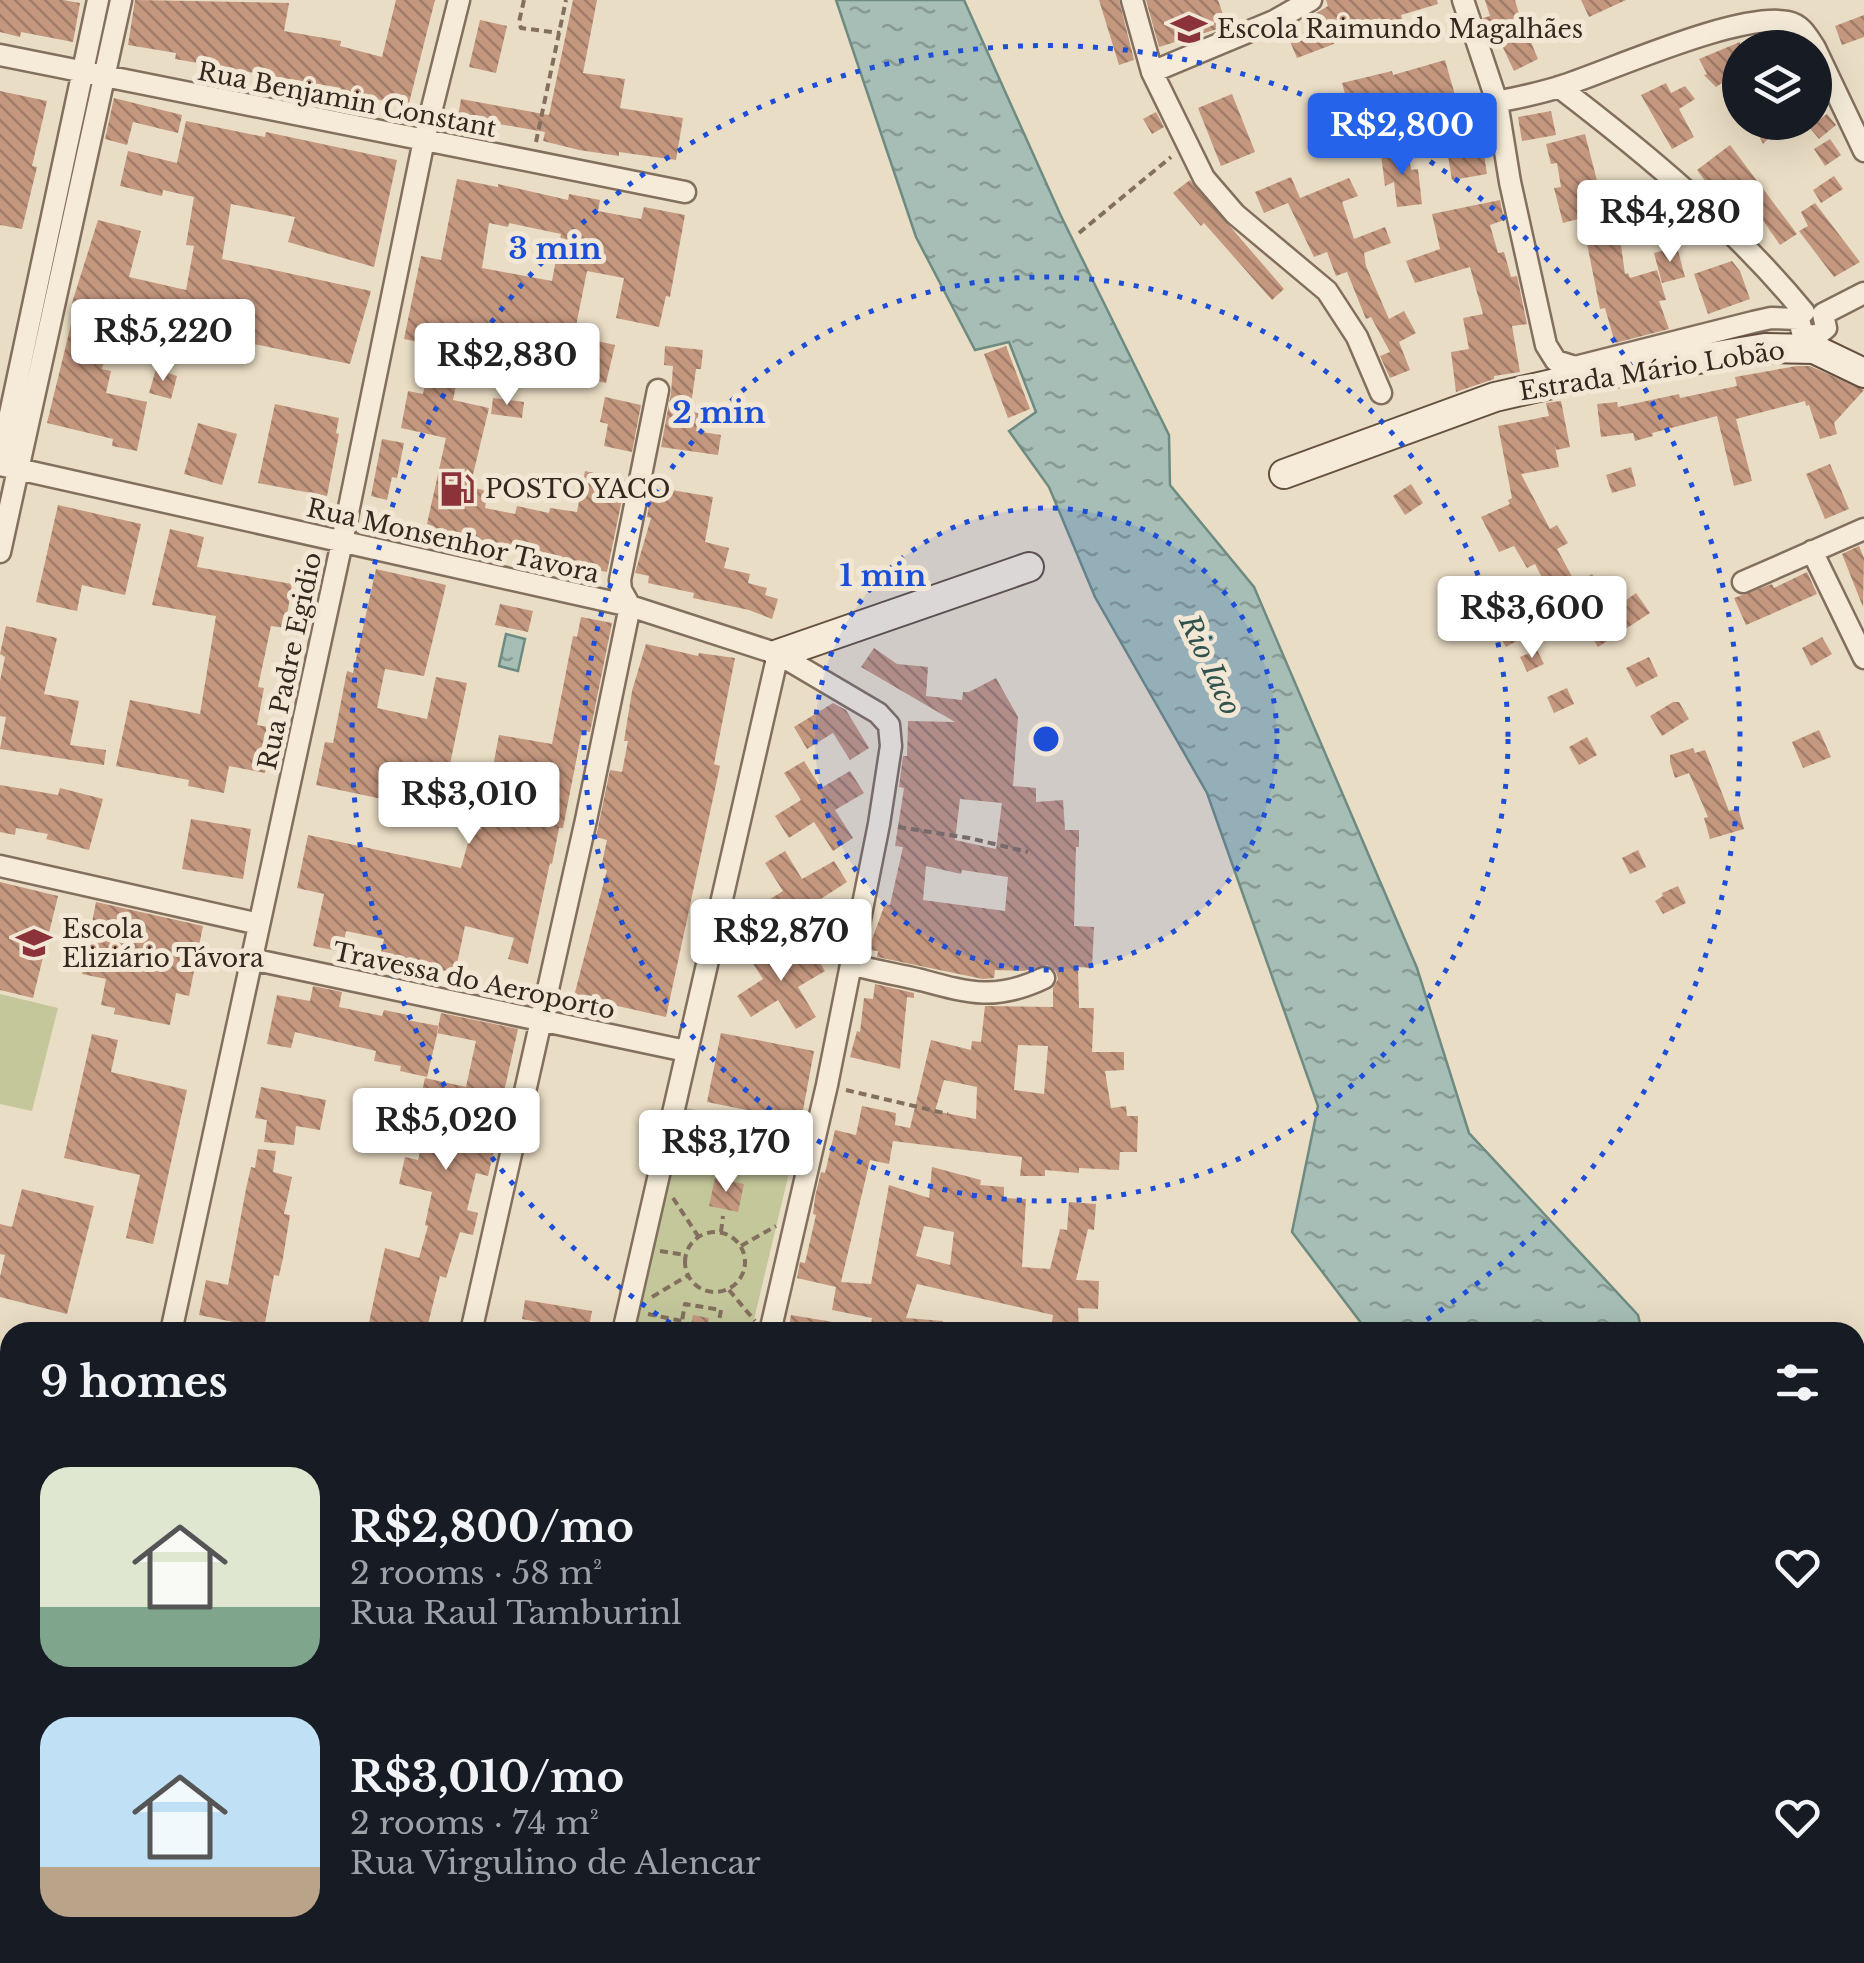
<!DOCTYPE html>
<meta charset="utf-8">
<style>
:root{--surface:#171b24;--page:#242831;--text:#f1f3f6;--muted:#9ea1a6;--accent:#2563eb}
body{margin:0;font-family:"Libre Baskerville",serif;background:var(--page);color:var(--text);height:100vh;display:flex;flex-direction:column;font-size:38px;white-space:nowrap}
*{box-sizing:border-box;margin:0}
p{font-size:32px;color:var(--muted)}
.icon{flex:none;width:55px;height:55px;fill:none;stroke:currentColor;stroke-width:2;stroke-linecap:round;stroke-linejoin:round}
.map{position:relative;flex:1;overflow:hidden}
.panel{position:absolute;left:0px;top:1322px;width:1865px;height:642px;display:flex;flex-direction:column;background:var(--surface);border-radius:30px 30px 0 0;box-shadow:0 10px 40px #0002}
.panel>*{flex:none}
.buttons{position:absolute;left:1722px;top:30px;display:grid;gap:20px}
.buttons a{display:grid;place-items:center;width:110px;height:110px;border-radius:50%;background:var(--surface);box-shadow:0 10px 40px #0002;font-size:50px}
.price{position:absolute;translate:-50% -85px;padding:0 22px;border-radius:10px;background:#fff;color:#222;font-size:32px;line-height:65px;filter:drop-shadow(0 2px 5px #0008)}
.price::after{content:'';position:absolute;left:50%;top:60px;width:30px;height:22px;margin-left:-15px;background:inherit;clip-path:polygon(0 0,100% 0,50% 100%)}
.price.on{background:var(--accent);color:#fff}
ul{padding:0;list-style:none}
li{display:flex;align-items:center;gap:30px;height:250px;padding:0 40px}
li span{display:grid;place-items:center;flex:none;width:280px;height:200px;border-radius:30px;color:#555}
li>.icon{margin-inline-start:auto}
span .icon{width:120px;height:120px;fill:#fffc;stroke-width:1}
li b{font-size:42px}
h2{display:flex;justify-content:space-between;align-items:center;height:120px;padding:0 40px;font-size:42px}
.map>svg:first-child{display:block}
.park{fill:#c4c79a}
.water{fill:url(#water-ripples);stroke:#6e8b82;stroke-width:2.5}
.building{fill:url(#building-back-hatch);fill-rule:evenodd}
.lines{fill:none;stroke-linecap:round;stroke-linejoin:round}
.street-casing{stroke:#836f5d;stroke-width:25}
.secondary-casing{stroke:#655040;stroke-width:32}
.path{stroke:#836f5d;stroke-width:4;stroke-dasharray:8 5;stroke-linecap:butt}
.street{stroke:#f5ebd8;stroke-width:20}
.secondary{stroke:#f5ebd8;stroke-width:28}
.ring{fill:none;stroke:#1d4ed8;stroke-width:5;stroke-dasharray:5 10}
.labels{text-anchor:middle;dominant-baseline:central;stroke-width:10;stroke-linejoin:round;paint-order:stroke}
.poi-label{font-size:25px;fill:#34281f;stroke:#f2e7d4;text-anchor:start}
.street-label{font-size:25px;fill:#34281f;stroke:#f2e7d4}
.water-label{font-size:28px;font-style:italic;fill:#30534e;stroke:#f2e7d4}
.centre{fill:#1d4ed8;stroke:#f2e7d4;stroke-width:5}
.ring-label{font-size:30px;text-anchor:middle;font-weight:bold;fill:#1d4ed8;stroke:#f2e7d4;stroke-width:10;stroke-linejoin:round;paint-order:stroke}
</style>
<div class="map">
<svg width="1864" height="1963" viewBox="0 0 1864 1963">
<defs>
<pattern id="water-ripples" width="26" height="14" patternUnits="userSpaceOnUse" patternTransform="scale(2.5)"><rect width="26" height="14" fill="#a6beb5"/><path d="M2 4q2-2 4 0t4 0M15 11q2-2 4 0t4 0" fill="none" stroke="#889a93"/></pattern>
<pattern id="building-back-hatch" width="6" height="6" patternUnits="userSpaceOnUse" patternTransform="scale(2.5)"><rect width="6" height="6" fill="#c4977f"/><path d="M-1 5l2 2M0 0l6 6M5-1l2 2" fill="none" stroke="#a07b67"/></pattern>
</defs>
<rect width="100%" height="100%" fill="#eaddc5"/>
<path class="park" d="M0,994L58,1008L32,1111L0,1104Z
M682,1107L799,1131L751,1332H635Z"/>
<path class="water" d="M836,0H964L1061,216L1169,435L1170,485L1254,587L1417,968L1469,1133L1638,1315L1642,1332H1368L1292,1232L1318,1106L1207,793L1095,597L1049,487L1009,431L1036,412L1009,342L975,350L916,237Z
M506,634L525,639L518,671L499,666Z
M1855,1609L1864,1616V1744L1855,1734Z"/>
<path class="building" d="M0,0H63L80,3L73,42L21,32L20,37L0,32Z
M135,0L289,3L284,31L341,41L340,46L382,57L396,0H435L408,107L340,90L341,88L175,59L176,53L128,45Z
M573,0H597L583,73L625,79L620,108L683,118L676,160L619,152V156L579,150L543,141L545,132L458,117L461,99L549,115Z
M1099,0H1119L1134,60L1119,65Z
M1146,0H1218L1227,26L1159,47Z
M1326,0H1437L1438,4L1401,15L1405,29L1385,36L1380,18L1331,35L1334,44L1297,58L1289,39L1307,31L1303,21L1328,6Z
M1485,0H1515L1527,42L1530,40L1538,59L1514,71L1498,37L1491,39L1483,18L1490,16Z
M1581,0H1626L1589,17Z
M1864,15V37L1842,45L1835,26Z
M480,20L507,26L496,73L469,67Z
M1740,42V101L1728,79L1716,87L1704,75L1707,74L1699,59Z
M1445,60L1466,134H1471L1475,157L1484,155L1487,174L1452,180L1448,156L1442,157L1426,93L1367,108L1373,127L1356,132L1342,83L1392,71L1393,75Z
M1666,83L1671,93L1685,86L1695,99L1679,109L1694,137L1672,149L1641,95Z
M0,91L47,101L32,166L37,167L22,229L0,225Z
M1232,94L1255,152L1221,166L1198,108Z
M114,98L182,115L178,133L133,122L127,145L105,139Z
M1551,111L1556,135L1522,141L1518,117Z
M1156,112L1164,127L1152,134L1143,119Z
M1827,114L1836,125L1819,139L1809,127Z
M186,121L265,137L266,132L397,160L374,267L288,242L295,217L231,204L222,259L371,291L350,364L115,315L102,369L111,371L106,393L147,402L137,451L112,446L113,439L47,423L76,304L72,303L98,220L141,231L129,277L186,290L194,246L186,245L194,197L163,190L162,196L120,186L128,151L177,163Z
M1752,122H1785L1763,144Z
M1585,134L1603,204L1598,206L1604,233L1619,231L1625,274L1628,273L1630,278L1657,270L1666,300L1659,301L1669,329L1615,343L1605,308L1600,309L1582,218L1563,223L1554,188L1561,187L1557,163L1551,164L1546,144Z
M1830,139L1841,155L1825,166L1814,149Z
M1730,145L1797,234L1780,245L1746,196L1727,210L1697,170Z
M1408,150L1411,170L1418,169L1422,204L1397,207L1394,182L1385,186L1381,154Z
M1834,176L1843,189L1821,203L1813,190Z
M1291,177L1300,198L1264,213L1255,192Z
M1349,178L1358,196L1342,202L1354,239L1385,227L1391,243L1364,253L1366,266L1389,319L1404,311L1416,333L1399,342L1410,370L1390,378L1380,356L1390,352L1371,317L1366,319L1347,272L1336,276L1327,252L1314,257L1288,203Z
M457,179L498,187V184L568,200L569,194L600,200L598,211L641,219L644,207L685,215L670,297L666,296L659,327L616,318L624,278L587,271L575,331L544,325L535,367L463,352L453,400L489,408L470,487L488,491L485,508L515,514L517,506L549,513L550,508L577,512L585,471L626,480L607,572L500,551V547L432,533L433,526L427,524L446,438L401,428L408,391L423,394L433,345L404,339L421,256L441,260ZM489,223L508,227L509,223L561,234L552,281L482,268Z
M1190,180L1284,289L1272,300L1204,223L1201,226L1173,193Z
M1657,183L1675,199L1650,219L1635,201Z
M1500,200L1504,220L1490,225L1498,253L1504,252L1511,277L1517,276L1527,324L1512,326L1520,372L1494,376V379L1456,392L1451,352L1469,349L1463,318L1483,314L1470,267L1415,283L1406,261L1440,249L1432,214Z
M1815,203L1860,262L1834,277L1799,231L1808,226L1801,212Z
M1677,247L1685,277L1662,283L1654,253Z
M1732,261L1740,271L1750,299L1708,314L1694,274Z
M571,335L615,345L606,383L563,373Z
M665,346L703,350L701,369H696L690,412L699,413L696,431L721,435L718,455L661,447L671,393L673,366L664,365Z
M1006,346L1030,409L1008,418L984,354Z
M1797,366H1810L1864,390L1834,423L1837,434L1820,439L1809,405L1806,406L1805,401L1736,419L1752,481L1734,486L1717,416L1652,433L1653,436L1635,441L1633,433L1601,437L1597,404L1617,402L1618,407L1679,394L1680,398L1737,386L1735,377Z
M156,369L177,376L171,399L149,393Z
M605,397L641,405L632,452L604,446L608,424L600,422Z
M493,398L524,402L522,418L491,414Z
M1561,401L1570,447L1556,450L1552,431L1559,467L1521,474L1550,529L1557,525L1568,543L1557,549L1576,584L1592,574L1612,610L1636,593L1650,613L1598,647L1576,611L1563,618L1535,564L1527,568L1514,546L1499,552L1481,517L1510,504L1508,500L1512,498L1498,426L1549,416L1546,403Z
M275,404L339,418L336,433L339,434L327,496L258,483Z
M198,423L237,434L222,485L184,474Z
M382,439L404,443L397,478L392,477L387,500L371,496Z
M1830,464L1849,509L1825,519L1806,474Z
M1631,467L1636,486L1612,493L1606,475Z
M1411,484L1423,503L1405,515L1393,496Z
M660,488L713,497L705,542L729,548L724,568L750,574L748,583L767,588L765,595L778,599L772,619L749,610L693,598L694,593L648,583L649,576L635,573L651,518L647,517L651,494L659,495Z
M58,505L141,524L125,595L82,585L77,611L36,602Z
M170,529L204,537L197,567L292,584L285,628L271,626L258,687L264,688L257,725L273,728L265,773L229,766L224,793L188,786L189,780L116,766L130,700L200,714L216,616L152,605Z
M1859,546L1864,558L1863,607L1842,554Z
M376,569L446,585L424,676L385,669L377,708L427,719L436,677L467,683L450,764L444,763L434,810L316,785L325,742L333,743L347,671L353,673Z
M1807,572L1817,594L1746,625L1734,598L1772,584L1774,588Z
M500,604L533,611L528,632L495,625Z
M581,617L612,623L590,732L582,731L563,828H559L552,864L550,863L528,964L508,959L514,938L465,926L455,973L380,956L384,939L346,931L342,952L313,946L324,894L297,888L308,835L461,868L472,828L481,830L499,735L552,744L573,636L577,637Z
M1512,621L1522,638L1506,647L1496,629Z
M6,626L57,638L44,694L79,701L70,745L106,750L104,765L0,749L6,717L0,716V681L5,657L0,654Z
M1822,637L1832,654L1811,666L1802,648Z
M646,644L698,656L699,653L735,658L714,764L720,766L666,1017L574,996L607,870L601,868L607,840L596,837L610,770L622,772L628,741H624L632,691Z
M874,648L897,664L928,667L926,696L962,700L963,692H969L996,678L1018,717L1013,786L1036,788V802L1063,800L1065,830H1079V847H1076L1074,926L1094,927L1092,968L1078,967L1079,1008H1094L1092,1052H1124V1070L1105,1071L1111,1108L1126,1106L1127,1116H1138L1137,1152H1120L1119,1170L1079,1168V1173L1045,1170V1176H1020L1022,1157L893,1141L889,1164L870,1160L841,1282L871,1284L889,1185L929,1198L932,1167L981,1180L980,1185L1004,1187V1198L1026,1199L1022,1267L1050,1269L1060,1229L1067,1230L1069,1202L1096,1204L1094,1230L1088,1229L1076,1280L1099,1281L1098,1309L1078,1308L1079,1332H1051L1053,1315L917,1284L906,1318L943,1321V1332H870L872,1318L832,1310L836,1287L797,1278L800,1262L805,1263L816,1215L813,1214L815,1197L821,1172L825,1173L835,1130L856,1135L862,1106L896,1113L895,1125L910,1128L931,1040L971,1050L972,1041L981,1042L985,1006L1053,1007V988L1058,979L1056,972L1047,965L1024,971L995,970L994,978L983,979L877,957L878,951L868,950L885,904L890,905L903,847L895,846L904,788L899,787L903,756H907L908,721L955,722L861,667ZM960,799L1002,803L996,849L955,840ZM926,866L961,874L962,870L1008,877L1005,911L923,900ZM1018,1045L1048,1046L1044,1094L1014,1090ZM944,1080L977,1087L976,1119L935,1111ZM924,1226L954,1232L950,1265L916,1256Z
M1537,650L1544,664L1527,672L1520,657Z
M1649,657L1658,676L1636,687L1626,668Z
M1567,688L1574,704L1554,713L1547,697Z
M1673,702H1679L1689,719L1662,736L1650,716Z
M833,703L846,710L869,748L850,760L833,733L807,749L794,727Z
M1819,730L1831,757L1803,768L1792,742Z
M1587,737L1597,755L1579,765L1569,747Z
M1693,748L1695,753L1705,750L1729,811L1738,808L1744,829L1710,839L1704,818L1708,817L1689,773L1675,778L1670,762V755Z
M804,761L821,788L850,771L864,793L835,810L853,838L833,851L814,822L789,838L775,816L801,800L784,773Z
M0,785L58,795L60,788L103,799L89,850L46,839L48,834L16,828L15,835L0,832Z
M191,819L251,829L243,879L182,869Z
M1638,850L1646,867L1630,874L1622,858Z
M785,851L802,879L834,861L847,882L819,900L835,926L815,938L798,912L771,929L757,907L783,891L765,863Z
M0,882L58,896L33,998L0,990Z
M1678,886L1686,903L1663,914L1655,901L1663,896L1662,893Z
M96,902L203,926L189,996L176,993L170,1025L114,1014L115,1008L101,1005L106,979L82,974Z
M766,940L783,967L811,949L825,971L798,987L816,1017L796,1029L778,1000L751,1017L737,996L763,979L746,953Z
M875,984L914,993V998L907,997L900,1069L850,1057L857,1031L860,1032L864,998L873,999Z
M313,986L342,992L339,1007L382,1016L384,1010L408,1015L407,1020L439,1026L427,1077L400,1071L401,1066L374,1061L376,1051L295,1032L291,1048L267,1044L277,995L310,1001Z
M441,1013L518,1029L494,1137L497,1138L488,1176L476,1173L467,1210L478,1213L473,1235L460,1232L446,1278L440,1276L426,1332H367L385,1248L419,1258L428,1226L425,1225L432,1192L399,1184L405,1157L418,1160L429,1117L417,1114L425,1078L466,1087L476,1041L437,1033Z
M721,1033L814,1051L801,1121L707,1102Z
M92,1034L118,1040L111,1072L187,1090L153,1244L126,1238L140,1175L64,1158Z
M261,1087L326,1100L320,1130L296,1126L294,1145L264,1142L267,1120L255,1118Z
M258,1149L276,1151L273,1172L292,1177L284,1214L290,1215L283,1258L279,1276L274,1275L264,1328L199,1315L206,1280L228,1285L246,1189L251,1167L255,1168Z
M715,1178L744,1184L738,1212L709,1206Z
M22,1189L94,1206L67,1314L0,1297V1277L5,1255L0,1254V1224L12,1227Z
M525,1300L592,1311L588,1332H564L565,1327L522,1319Z
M693,1315L709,1318L706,1332L690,1330Z
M791,1315L845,1324L844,1332L788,1331Z"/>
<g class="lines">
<defs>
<path id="street" d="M1132,0L1152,72L1204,178L1235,214L1327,291L1357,337L1381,393
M1463,0L1497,102L1510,182L1546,345L1556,361L1575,367L1753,322L1771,318L1799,319
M1815,48L1864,151
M0,55L685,192
M1152,72L1274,21L1311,0
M1559,87C1648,155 1733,226 1804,312
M1497,102C1519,97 1543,93 1565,85C1616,68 1740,12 1788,22C1802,25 1807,36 1815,48
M1823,314L1864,293
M1799,319L1802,332L1815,337L1826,328L1823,314
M0,461L98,0
M0,465L630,606L778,654L878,713L889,725L891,746L879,824L827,1085L770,1332
M1812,551L1864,658
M0,552L121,0
M1743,582L1864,529
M0,866L259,924
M251,959L686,1051
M851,964C874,971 897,974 921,980C969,993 996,1001 1044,978
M171,1332L342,542L424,140L459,0
M471,1332L586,820L630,606L621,590L620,580L658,390
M623,1332L778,654
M0,1722L10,1724
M1350,1955L1355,1963
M1460,1955L1461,1963
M1745,1955L1761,1963
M33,1963L35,1955
M330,1963L331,1955
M482,1963L484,1955
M633,1963L635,1955
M853,1963L855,1955
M1020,1963L1021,1955
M1423,1963L1439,1955"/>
<path id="secondary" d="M1284,474L1495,397L1565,381L1765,348L1814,349L1864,373
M778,654L1029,567"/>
</defs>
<use href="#street" class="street-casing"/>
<use href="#secondary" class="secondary-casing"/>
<path class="path" d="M524,0L519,22L521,28L560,33
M536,142L566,0
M1079,233L1171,157
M898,827L969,838L1028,852
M846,1090L948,1114
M673,1198L698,1236
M721,1232L723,1216
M685 1262a30 30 0 1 1 60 0a30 30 0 1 1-60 0Z
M741,1246L776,1226
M660,1251L685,1255
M729,1290L755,1321
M652,1297L687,1276
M648,1314L682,1321
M718,1330L732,1332
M680,1332L685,1304L721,1310L717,1332
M1637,1961L1644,1955"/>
<use href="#street" class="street"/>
<use href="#secondary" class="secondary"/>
</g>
<circle cx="1046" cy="739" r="231" fill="#1d4ed8" fill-opacity=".12"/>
<g class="ring">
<circle cx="1046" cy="739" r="231"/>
<circle cx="1046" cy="739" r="462"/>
<path d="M683 1331A694 694 0 1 1 1409 1331"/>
</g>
<defs>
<symbol id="school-bare" viewBox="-9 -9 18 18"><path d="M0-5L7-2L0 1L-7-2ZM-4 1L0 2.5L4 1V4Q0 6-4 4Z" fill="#8c3339" stroke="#f2e7d4" stroke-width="2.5" paint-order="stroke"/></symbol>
<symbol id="fuel-bare" viewBox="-9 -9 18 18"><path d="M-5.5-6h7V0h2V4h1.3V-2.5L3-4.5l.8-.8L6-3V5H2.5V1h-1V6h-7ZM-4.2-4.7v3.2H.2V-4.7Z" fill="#8c3339" stroke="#f2e7d4" stroke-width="2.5" paint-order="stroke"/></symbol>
</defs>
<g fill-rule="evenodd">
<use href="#school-bare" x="1164" y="4" width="50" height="50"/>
<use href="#fuel-bare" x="432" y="464" width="50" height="50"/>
<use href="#school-bare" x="9" y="918" width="50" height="50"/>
</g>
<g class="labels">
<g class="poi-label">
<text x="1217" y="29">Escola Raimundo Magalhães</text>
<text x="485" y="489">POSTO YACO</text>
<text x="62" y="929">Escola<tspan x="62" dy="29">Eliziário Távora</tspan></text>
</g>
<g class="street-label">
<text transform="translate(347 100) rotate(11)">Rua Benjamin Constant</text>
<text transform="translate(1652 371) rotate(-9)">Estrada Mário Lobão</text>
<text transform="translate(453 541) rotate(13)">Rua Monsenhor Tavora</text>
<text transform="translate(290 661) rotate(-78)">Rua Padre Egidio</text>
<text transform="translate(474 981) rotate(12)">Travessa do Aeroporto</text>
</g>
<g class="water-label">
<text transform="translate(1210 665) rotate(65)">Rio Iaco</text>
</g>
</g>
<circle cx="1046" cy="739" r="15" class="centre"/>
<g class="ring-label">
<text x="555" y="259">3 min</text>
<text x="719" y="423">2 min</text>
<text x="883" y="586">1 min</text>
</g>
</svg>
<div class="buttons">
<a><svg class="icon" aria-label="layers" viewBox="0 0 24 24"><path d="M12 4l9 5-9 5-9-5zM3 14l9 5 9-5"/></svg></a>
</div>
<b class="price on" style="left:1402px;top:178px">R$2,800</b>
<b class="price" style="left:1670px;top:265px">R$4,280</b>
<b class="price" style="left:163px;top:384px">R$5,220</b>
<b class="price" style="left:507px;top:408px">R$2,830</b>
<b class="price" style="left:1532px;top:661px">R$3,600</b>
<b class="price" style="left:469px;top:847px">R$3,010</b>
<b class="price" style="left:781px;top:984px">R$2,870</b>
<b class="price" style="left:446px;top:1173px">R$5,020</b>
<b class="price" style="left:726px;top:1195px">R$3,170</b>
<section class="panel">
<h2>9 homes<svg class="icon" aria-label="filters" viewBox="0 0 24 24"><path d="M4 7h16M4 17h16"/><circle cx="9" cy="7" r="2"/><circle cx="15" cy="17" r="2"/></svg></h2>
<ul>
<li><span style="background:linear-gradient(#dfe7d0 70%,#7fa58c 0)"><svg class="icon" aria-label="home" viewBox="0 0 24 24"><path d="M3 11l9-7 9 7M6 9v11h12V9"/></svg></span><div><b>R$2,800/mo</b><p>2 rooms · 58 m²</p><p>Rua Raul Tamburinl</p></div><svg class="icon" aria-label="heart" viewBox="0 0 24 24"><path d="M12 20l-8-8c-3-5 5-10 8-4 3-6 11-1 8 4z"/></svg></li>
<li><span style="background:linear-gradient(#bfe0f5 75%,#b9a48a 0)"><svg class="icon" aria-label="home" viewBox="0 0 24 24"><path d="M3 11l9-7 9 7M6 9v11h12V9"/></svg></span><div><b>R$3,010/mo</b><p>2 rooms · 74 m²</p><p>Rua Virgulino de Alencar</p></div><svg class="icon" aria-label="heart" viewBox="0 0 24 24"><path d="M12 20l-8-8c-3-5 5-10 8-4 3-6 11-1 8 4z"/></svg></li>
</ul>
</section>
</div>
